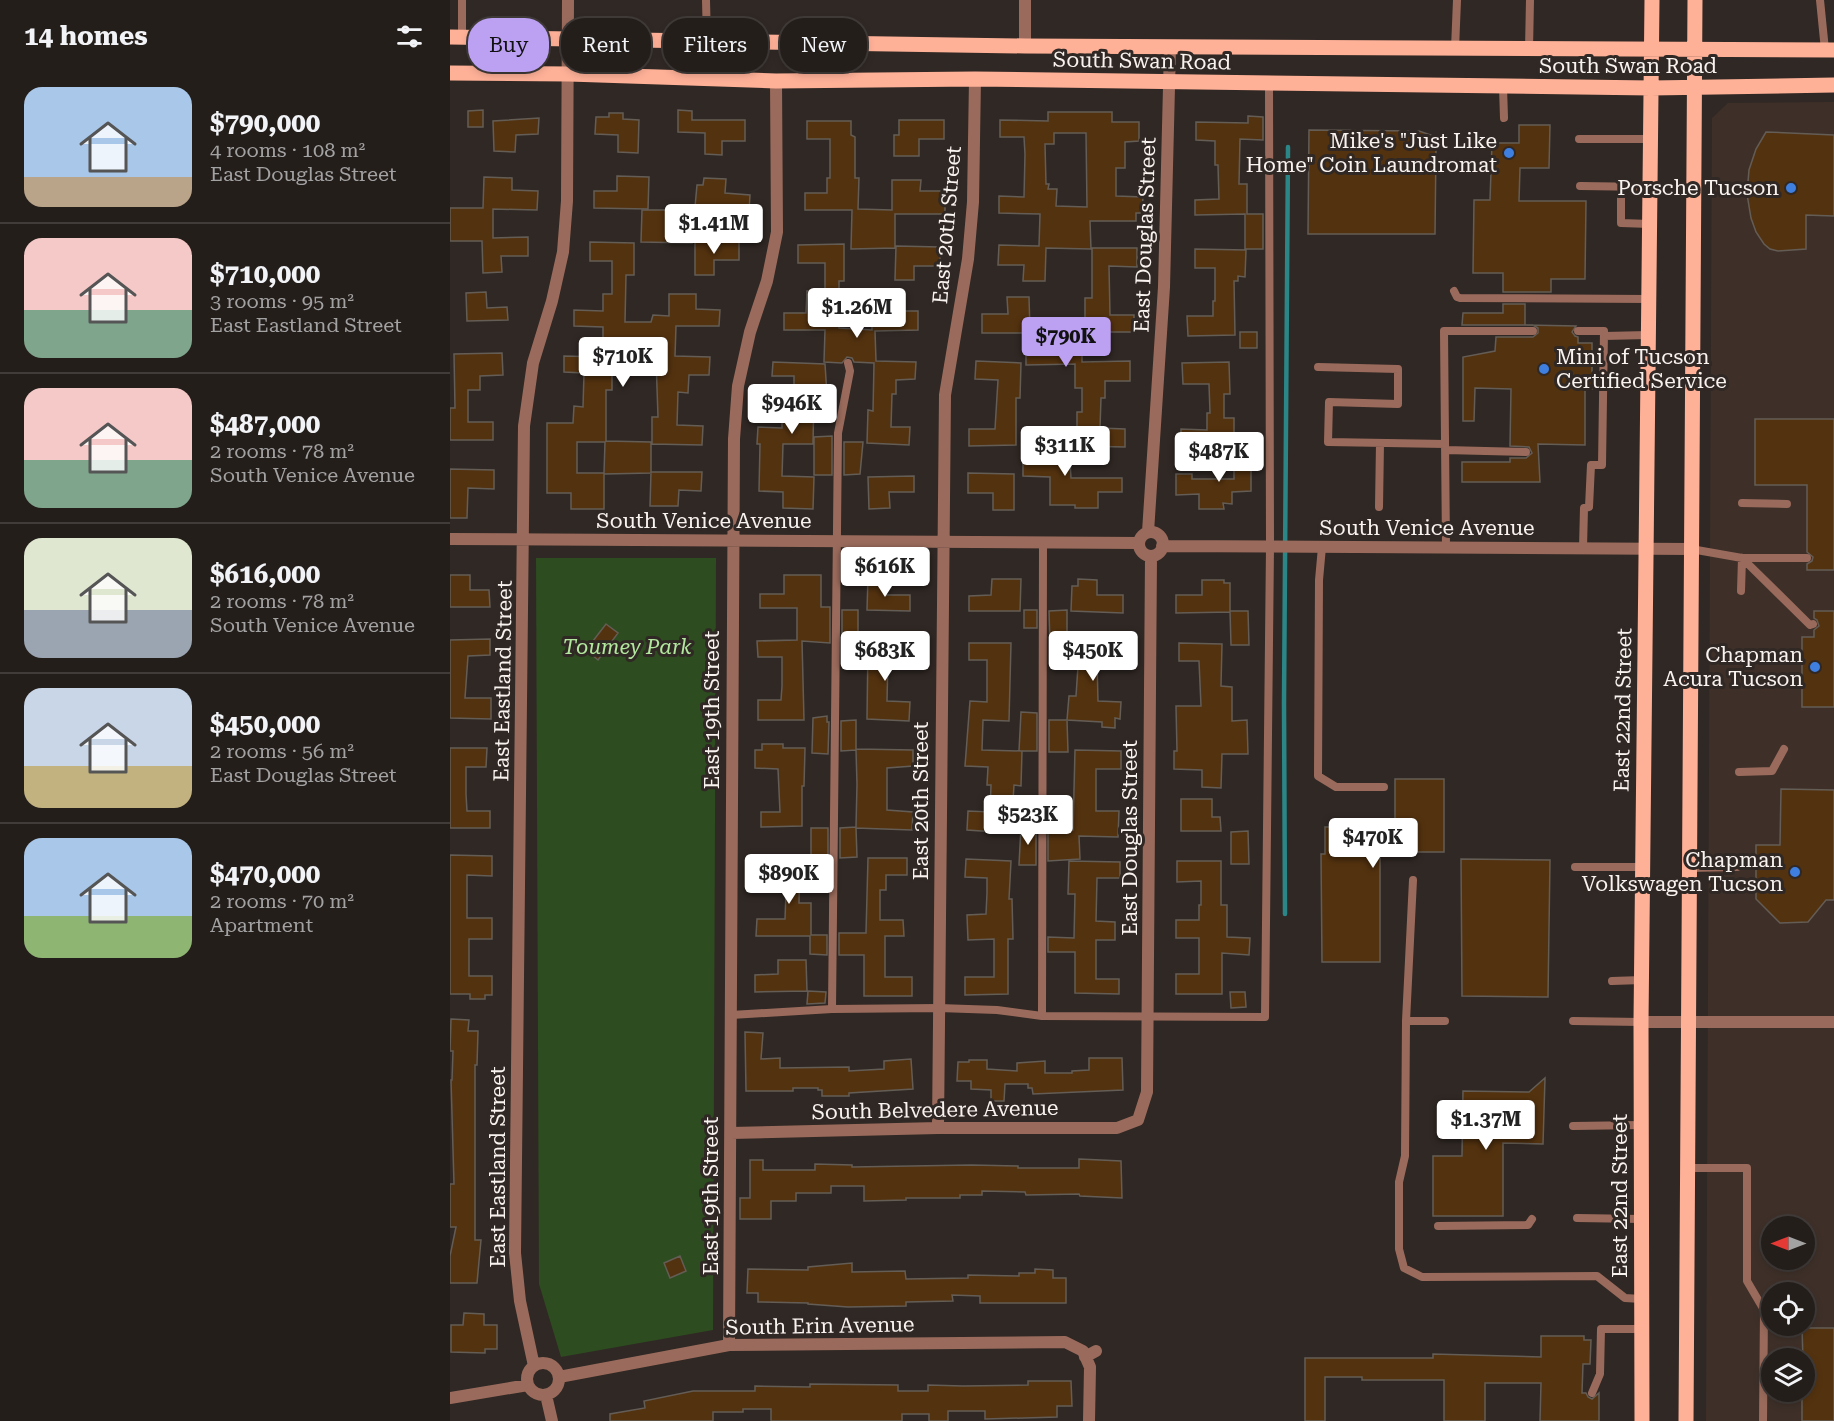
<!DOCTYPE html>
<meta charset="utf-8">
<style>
:root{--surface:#241e1b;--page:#302b28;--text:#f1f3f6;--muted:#a3a2a3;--line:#413c3a;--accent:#bca0f2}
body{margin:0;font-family:"Roboto Serif",serif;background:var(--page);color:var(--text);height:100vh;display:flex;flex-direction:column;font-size:22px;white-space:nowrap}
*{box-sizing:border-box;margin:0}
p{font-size:20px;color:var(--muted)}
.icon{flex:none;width:33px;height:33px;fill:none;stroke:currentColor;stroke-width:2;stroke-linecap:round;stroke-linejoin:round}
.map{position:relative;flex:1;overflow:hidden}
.side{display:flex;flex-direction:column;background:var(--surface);width:450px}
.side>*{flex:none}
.banner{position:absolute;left:18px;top:18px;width:570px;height:54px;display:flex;gap:12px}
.needle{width:39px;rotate:270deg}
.buttons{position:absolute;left:1311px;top:1216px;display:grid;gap:12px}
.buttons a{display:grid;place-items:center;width:54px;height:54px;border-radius:50%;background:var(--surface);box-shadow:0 3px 9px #0003,0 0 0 2px var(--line);font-size:30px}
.price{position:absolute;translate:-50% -51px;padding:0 14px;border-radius:6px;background:#fff;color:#222;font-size:20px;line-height:39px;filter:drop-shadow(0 2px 3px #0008)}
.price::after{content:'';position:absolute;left:50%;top:36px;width:18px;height:14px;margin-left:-9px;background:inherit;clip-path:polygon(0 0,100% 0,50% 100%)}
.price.active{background:var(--accent);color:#111}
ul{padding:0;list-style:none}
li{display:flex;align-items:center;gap:18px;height:150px;padding:0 24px}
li+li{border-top:2px solid var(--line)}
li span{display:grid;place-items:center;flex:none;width:168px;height:120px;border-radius:18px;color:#555}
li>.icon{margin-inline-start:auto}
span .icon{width:72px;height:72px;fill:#fffc;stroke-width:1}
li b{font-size:26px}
h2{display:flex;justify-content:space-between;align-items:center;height:72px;padding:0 24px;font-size:26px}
.tag{padding:0 21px;border-radius:24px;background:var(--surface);box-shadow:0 3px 9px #0003,0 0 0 2px var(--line);font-size:21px;line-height:54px}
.tag.active{background:var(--accent);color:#111}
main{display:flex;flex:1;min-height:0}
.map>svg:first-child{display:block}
.built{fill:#3e3029;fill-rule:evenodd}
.green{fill:#2d4c20}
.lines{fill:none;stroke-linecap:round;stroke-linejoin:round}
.stream{stroke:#2a8687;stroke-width:4.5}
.building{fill:#53320f;stroke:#645d56;stroke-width:1.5;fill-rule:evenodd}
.service{stroke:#9a6b5c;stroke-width:8}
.minor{stroke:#9a6b5c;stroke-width:12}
.primary{stroke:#ffb198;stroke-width:15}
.shop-dot{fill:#3f7fe0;stroke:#302824;stroke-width:2}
.labels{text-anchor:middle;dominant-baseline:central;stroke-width:6;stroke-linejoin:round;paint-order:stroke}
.street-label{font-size:21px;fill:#f9f3f0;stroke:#302824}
.poi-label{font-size:21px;fill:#f9f3f0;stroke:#302824;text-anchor:end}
.park-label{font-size:21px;font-style:italic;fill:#b2e89e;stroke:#302824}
</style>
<main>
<section class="side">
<h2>14 homes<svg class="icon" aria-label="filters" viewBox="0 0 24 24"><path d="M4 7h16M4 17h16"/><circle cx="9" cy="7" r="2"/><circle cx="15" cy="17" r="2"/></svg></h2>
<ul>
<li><span style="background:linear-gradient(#a9c7e8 75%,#b9a48a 0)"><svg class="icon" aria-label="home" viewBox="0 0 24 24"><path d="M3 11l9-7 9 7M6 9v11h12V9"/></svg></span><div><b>$790,000</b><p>4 rooms · 108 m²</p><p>East Douglas Street</p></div></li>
<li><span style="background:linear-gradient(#f6c9c9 60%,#7fa58c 0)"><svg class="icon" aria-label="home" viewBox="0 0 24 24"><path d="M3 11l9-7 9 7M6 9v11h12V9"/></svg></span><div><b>$710,000</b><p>3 rooms · 95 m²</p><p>East Eastland Street</p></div></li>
<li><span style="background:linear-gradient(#f6c9c9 60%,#7fa58c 0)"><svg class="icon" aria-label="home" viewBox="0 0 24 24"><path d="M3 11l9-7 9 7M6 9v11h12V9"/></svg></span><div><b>$487,000</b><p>2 rooms · 78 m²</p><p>South Venice Avenue</p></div></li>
<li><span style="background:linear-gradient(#dfe7d0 60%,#9aa5b1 0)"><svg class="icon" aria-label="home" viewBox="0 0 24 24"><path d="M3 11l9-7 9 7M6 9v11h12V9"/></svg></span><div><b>$616,000</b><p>2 rooms · 78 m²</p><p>South Venice Avenue</p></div></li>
<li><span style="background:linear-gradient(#c9d6e8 65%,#c2b280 0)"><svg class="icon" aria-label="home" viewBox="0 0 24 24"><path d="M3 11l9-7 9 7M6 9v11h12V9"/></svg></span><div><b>$450,000</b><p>2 rooms · 56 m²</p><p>East Douglas Street</p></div></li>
<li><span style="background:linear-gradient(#a9c7e8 65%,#8fb573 0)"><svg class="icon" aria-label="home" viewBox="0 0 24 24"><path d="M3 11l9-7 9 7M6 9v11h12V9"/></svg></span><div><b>$470,000</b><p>2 rooms · 70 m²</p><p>Apartment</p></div></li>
</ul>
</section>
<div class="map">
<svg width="1384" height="1421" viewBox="0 0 1384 1421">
<rect width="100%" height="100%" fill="#302824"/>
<path class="built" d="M1384,102V1421H1256L1262,118L1278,103ZM1322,1227H1354V1260H1322ZM1322,1293H1354V1326H1322ZM1322,1359H1354V1392H1322Z"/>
<path class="green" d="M86,558H266L263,1330L111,1357L89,1284Z"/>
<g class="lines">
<path class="stream" d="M835,914L834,703L838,147"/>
</g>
<path class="building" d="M33,110V127H18V111Z
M228,110L242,111V120H295V141H272V155L255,154V133L228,132Z
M598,112H662V122H689V141L675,142V168H666V196L693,197L692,213H686V221H640L641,249L596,248L595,281H573L574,265H548L549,245L589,246L590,214L549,213V196L574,197L575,154L574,137H550V120L598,121ZM604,133H636L637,207L606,206L607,189H598L599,184H596L595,144H604Z
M159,113H173V119L189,120L188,153L168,152V135L145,134L146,117H159Z
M798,116L813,117V140L790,139L789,184H797V214H813V249H795V214L745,215V200L769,199L768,165H765V141L746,140V122L798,123Z
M89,118L88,134L66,135L65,152L44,151L43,121Z
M449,120H494V139H469V156H444V135H449Z
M357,121H401V135L405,137V178H409L408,209L442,210V180H471L470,191H495V214H445V248L401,249L402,210H355V193H377V178H380V139H357Z
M1069,125H1100L1099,168H1070L1069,201H1136L1135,279H1101V292H1053V273H1023L1024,200H1040L1042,143H1069Z
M859,130L969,131L981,135L986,146L985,234H858Z
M1316,132L1384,135V216L1356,215V249L1328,251L1320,249L1314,244L1306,232L1301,218L1297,194L1299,170L1306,149Z
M167,176L199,177L198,209L144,208V191H167Z
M34,177L62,178V190L88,191L87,210L43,209V238L78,237V256H51L52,272L33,273L32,241H0V208H33Z
M254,178L276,179L275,193L300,195L299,211L245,207L247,185H253Z
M192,210H242V243L191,242Z
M140,242L184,243V275H176L175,322H201L203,315L219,316V294H246V309L270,310L269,326H226L225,356L260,357L259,375H239L238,393L228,392L227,425L253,426L252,445L202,444V417H208L206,358L162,357V390H156V441L201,442V473L154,474V509H121V493H97V423H123L124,406L133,407L134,373L114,372V356L153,357V327L124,326V310L153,311V294H162V261H140ZM127,442H155L154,473H127Z
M245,242H289V260H264V275H245Z
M394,244V281H389V328L422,330V307H428V296H449V311H468V330L425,331L426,361L466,362L465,379L446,380V394H442L441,427H460L459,445L417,443L418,410L423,411L424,363L404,362L402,358L397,357L392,363L374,362L375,330H334V313H356L357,291H375V263H348V245Z
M446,246L490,247V266H464V280H445Z
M642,248H687V267L659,266L660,315H684V332H635V298H642Z
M745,249L796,250L795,277L788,276V281H784L785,335L738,336L737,316H763V301H765V268H745Z
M36,292L37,308L57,307L58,320L17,321L16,293Z
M557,297H579L580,331H632V362L680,361V381H655V398H651L650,428L675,429V447L627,446V412H632V388H625V364L576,365V333H532V314H558Z
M1053,304H1075V325L1126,326L1122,332L1125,336L1128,337V343H1142V389H1135V445L1088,444L1090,482H1012V462H1060V458H1076L1082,453L1079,447L1060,446L1061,389L1025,388L1024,421H1013V357L1045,351L1046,337H1083L1088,333V328L1083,325H1012L1013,313H1053Z
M790,332H807V348H790Z
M52,353L53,375L30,376V390H18V422H43V440H0V408H5L4,354Z
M526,361L571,363L570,398H566V445L519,446V429H545L548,380L525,379Z
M323,362L375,364L377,395L364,394L363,444H333L332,476L364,477L363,509L333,508V492L309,491L310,444H307L308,427L332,428V411H344V376H322Z
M779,362L780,394H774V418H784V445H731V429L757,430V413H760L759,384H733L732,363Z
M1305,419H1384V570H1357V564L1362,561L1363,557L1357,552V485H1305Z
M382,436V475H364V437Z
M394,442H413L410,474L394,475Z
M573,443H591V446L619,444L621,478H672V492H648V508H625V505H600V477L573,476Z
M784,445L801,446V491L782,492V504L773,503L774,509H749V494L726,495V474H742V479H784Z
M0,469L44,470V489L18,488L17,518H0Z
M201,472H252L251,491L229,490L228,506H200Z
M518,473L564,474V510H543V493H518Z
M464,476V492H439L440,508L419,509L418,477Z
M0,575H20V590H39L40,607H0Z
M334,575H371V607H380V643L352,641L354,720H308V700H331L332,686V657H308L307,641L347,640V608H310V594H334Z
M418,577L435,578V595H460V611L417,610Z
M542,579H571L570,611H519V596L541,595Z
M628,579L647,580V595H673V613L621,611L622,586H628Z
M752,580H774V583H780V612L726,613V595H752Z
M392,610H408V644H392Z
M574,610H587V628H574Z
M617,610V644H600L599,611Z
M780,611H798L799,645H781Z
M1364,611H1384V707H1352V637H1364V630L1369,626L1367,620L1364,618Z
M156,624L168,633L148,660L136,650Z
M40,639V655L18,656L15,698H41V719L0,718V640Z
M620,641H674V661H647L648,701L671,702L670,719L665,718V728L652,727V722L617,720L619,696H626L628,666H620Z
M462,643V659H438L437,701L460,702L459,721L417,719L418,644Z
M519,643H561L559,721L533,720L532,750L572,751L571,786L564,785L561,833L517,830L518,811L540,812L541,785H537L538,767L515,766L520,701L537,702V660H519Z
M729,643L772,644L771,686L782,687V721L797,720L798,754H772L771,788L752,787V770L724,769V751H727L726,706H751L749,661H729Z
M571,712L587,713V751H569Z
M377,716V722H379L378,754L362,753L363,718Z
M406,720V749L463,750V766L437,768V810L463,812L462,830L406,828L407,857L390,858V828L406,827L407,784L406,750L391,751V721Z
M599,720H617L618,752H599Z
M312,744H333V748H355L354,786H352V826L311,827V812H330L328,769L305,768V750H312Z
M0,748H37L36,767H16V794L17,811H40V828H0Z
M625,750L671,751V769H646V811H669L668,837L629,836L630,859L598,861V830H623Z
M945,779H994V852H930V962H872L871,854H875V827H945Z
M1331,789L1384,790V900H1376L1358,922L1330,923L1306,899V845H1330Z
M731,799H762V817H770L771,831H731Z
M571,826L586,828V865H569Z
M361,828H378V859H361Z
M798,831L799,864H781V832Z
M0,855L42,856V876L17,875V918H42V939H19V976H42V995H35V999H20V994H0Z
M306,858L350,859L349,903H361V935H377V955L360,954V936H306L307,919H335L336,892H332V877H305Z
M418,858H457V875H436V890H430V920H453L454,936H435V977H462V996H414V955H389V933H416Z
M516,859L561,861L559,899H562L563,939H558V994L515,995V977H544V939L518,940L517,915L536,914L537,893V878L515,877Z
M1011,859L1100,860L1098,997L1012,996Z
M619,861L670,862V878H647L646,921L665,922V940H646V979H669V994L625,993V952H598V937L624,938L625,894H618Z
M727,861H771V905H777V937L800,938L799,955L772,953V994H726V974H749V938H726V920H749V905H751V881L727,882Z
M328,960H356L357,991L305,992V975L328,974Z
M358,991L376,992L375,1003L357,1004Z
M780,992H795L796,1007L781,1008Z
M1,1019L19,1020L18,1031H28L27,1065H25V1240H31L27,1283H0V1256L6,1227H0V1184H4L1,1080H2L3,1051H0Z
M295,1032L313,1033L311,1059L330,1058V1068L399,1067V1071L434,1069V1061L461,1059L463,1089L399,1093V1096H372V1090H368V1088H343V1091H296Z
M639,1058H672L673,1090L583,1094L582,1088H578V1084H555L554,1101H541V1090L521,1089V1081H507L508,1062H519V1060H537V1069L567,1071V1063L595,1061V1073H622V1071L639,1070Z
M1095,1078L1093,1144L1053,1143V1216H983V1156H1012L1013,1091L1079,1092Z
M629,1159L671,1161L672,1198L630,1196L629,1194L576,1195L575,1192L532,1191V1195H510V1198H456V1200L414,1201V1186H381V1193H346V1201H321V1219H290V1198H300V1160H313V1170H365V1164L402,1165V1167L521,1165L568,1166V1168H629Z
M230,1256L236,1271L220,1278L214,1263Z
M402,1263V1272L455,1271L456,1279L518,1278V1275L569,1276V1273H585V1269L603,1270V1278H616V1303H530V1296L502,1295L503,1301L456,1302V1306L398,1307L358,1304V1303L308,1302V1293H297L298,1269L358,1270V1267Z
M14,1313L34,1314V1325H47V1349H35V1353L1,1352V1325H13Z
M1352,1328H1384V1421H1352V1392H1354Z
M1091,1336H1134V1340H1141L1140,1364H1133L1132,1393H1136L1138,1397L1142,1399L1149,1393V1421H1090L1091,1383H1035V1421H994V1380H912V1377H875V1421H855V1358H983V1354L1091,1357Z
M578,1381H621L622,1406H607V1417L535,1419V1411H498V1421H479V1414H452V1421H321V1409H293V1412H263V1421H160V1414L195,1408L194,1401L243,1391H305V1386L360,1387V1384L448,1385V1391H478V1385L513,1386L578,1385Z"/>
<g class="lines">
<path class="service" d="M12,0V37
M256,0L257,42
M1370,0L1375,50
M1005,49L1007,0
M1079,49L1080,0
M1053,87L1054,118
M1129,139H1201
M1130,186L1200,187
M1171,187V223L1200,224
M1004,291L1007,297L1010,298L1199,299
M1128,331H1154L1152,465H1141L1139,507L1134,508L1133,548
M1154,336L1198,335
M868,367L948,369V404L879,402L878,442L995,444
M995,450L1076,452
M1292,503L1337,504
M929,507L930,443
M872,547L869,580L868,776L886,787H934
M996,548L994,331H1083
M1241,549L1292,558H1357
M1292,558L1360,625L1363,624
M1291,591L1292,558
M1289,772L1322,771L1334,749
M1125,867H1193
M1239,868L1287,867
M963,880L956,1021H995
M1162,981L1192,980
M382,1009L388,433L400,371L398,363
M281,1015L382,1009L489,1008L547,1010L592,1016L815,1017L820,547L819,84
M592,1016L593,544
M956,1021L955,1156L949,1182V1249L954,1268L972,1277L1147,1276L1175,1298L1191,1299
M1123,1021L1191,1022
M1123,1126L1191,1125
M1237,1168H1297V1281L1314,1310L1313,1421
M1127,1218L1191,1219
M988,1226L1078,1225L1082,1219
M1142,1393L1150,1374L1151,1329H1191"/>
<path class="minor" d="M575,0V46
M689 544a12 12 0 1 1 24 0a12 12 0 1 1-24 0Z
M698,532L714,287L720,47
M0,539L689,543
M712,546L1241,549
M1191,1022H1384
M688,1120L697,1092L701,556
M488,1128L495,395L518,259L523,202L525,79
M281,1133L488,1128H667L688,1120
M279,1345L284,439L288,386L300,332L317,281L327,232L326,81
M635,1357L646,1351
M77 1379a16 16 0 1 1 32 0a16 16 0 1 1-32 0Z
M84,1366L70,1301L65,1253L74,426L83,363L102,301L113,252L117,201L118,0
M109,1377L279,1345L615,1342L633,1351L640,1367L639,1421
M96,1395L102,1421
M0,1398L78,1385"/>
<path class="primary" d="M0,37L575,46L1384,50
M0,73L119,74L326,81L525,79L1201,88L1384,85
M1192,1421L1191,1022L1202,0
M1236,1421L1245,0"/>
</g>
<g class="shop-dot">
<circle cx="1059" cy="153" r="6"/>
<circle cx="1341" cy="188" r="6"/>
<circle cx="1094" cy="369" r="6"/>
<circle cx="1365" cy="667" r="6"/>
<circle cx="1345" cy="872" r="6"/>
</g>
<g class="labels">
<g class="street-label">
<text transform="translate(692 61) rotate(1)">South Swan Road</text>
<text x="1178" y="66">South Swan Road</text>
<text transform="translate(497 225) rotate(-85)">East 20th Street</text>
<text transform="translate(695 235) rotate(-88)">East Douglas Street</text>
<text x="254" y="521">South Venice Avenue</text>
<text x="977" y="528">South Venice Avenue</text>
<text transform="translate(53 681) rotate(-89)">East Eastland Street</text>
<text transform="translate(262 710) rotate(-90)">East 19th Street</text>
<text transform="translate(1173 710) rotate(-89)">East 22nd Street</text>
<text transform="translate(471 801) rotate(-90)">East 20th Street</text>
<text transform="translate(680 838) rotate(-90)">East Douglas Street</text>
<text transform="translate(485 1110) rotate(-1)">South Belvedere Avenue</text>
<text transform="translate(48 1167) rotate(-90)">East Eastland Street</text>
<text transform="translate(261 1196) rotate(-90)">East 19th Street</text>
<text transform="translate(1170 1196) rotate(-90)">East 22nd Street</text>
<text transform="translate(370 1326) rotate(-1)">South Erin Avenue</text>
</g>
<g class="poi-label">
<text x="1047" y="141">Mike's "Just Like<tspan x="1047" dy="24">Home" Coin Laundromat</tspan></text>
<text x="1329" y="188">Porsche Tucson</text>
<text x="1106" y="357" text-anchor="start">Mini of Tucson<tspan x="1106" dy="24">Certified Service</tspan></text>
<text x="1353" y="655">Chapman<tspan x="1353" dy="24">Acura Tucson</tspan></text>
<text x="1333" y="860">Chapman<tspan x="1333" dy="24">Volkswagen Tucson</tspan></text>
</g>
<g class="park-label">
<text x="177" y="647">Toumey Park</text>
</g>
</g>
</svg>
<div class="buttons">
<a><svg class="needle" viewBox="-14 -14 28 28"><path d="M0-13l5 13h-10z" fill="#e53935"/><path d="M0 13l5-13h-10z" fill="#a3a2a3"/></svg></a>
<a><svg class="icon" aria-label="locate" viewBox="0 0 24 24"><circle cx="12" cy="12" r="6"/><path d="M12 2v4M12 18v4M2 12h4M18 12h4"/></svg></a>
<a><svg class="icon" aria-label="layers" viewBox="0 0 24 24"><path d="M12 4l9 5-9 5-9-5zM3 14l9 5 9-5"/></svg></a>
</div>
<b class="price" style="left:264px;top:255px">$1.41M</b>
<b class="price" style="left:407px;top:339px">$1.26M</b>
<b class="price active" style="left:616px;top:368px">$790K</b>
<b class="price" style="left:173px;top:388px">$710K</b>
<b class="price" style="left:342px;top:435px">$946K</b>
<b class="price" style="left:615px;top:477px">$311K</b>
<b class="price" style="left:769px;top:483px">$487K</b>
<b class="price" style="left:435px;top:598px">$616K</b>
<b class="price" style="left:435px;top:682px">$683K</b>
<b class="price" style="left:643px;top:682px">$450K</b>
<b class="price" style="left:578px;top:846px">$523K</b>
<b class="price" style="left:923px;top:869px">$470K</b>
<b class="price" style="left:339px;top:905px">$890K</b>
<b class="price" style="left:1036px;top:1151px">$1.37M</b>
<div class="banner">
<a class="tag active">Buy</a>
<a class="tag">Rent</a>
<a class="tag">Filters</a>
<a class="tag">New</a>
</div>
</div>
</main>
